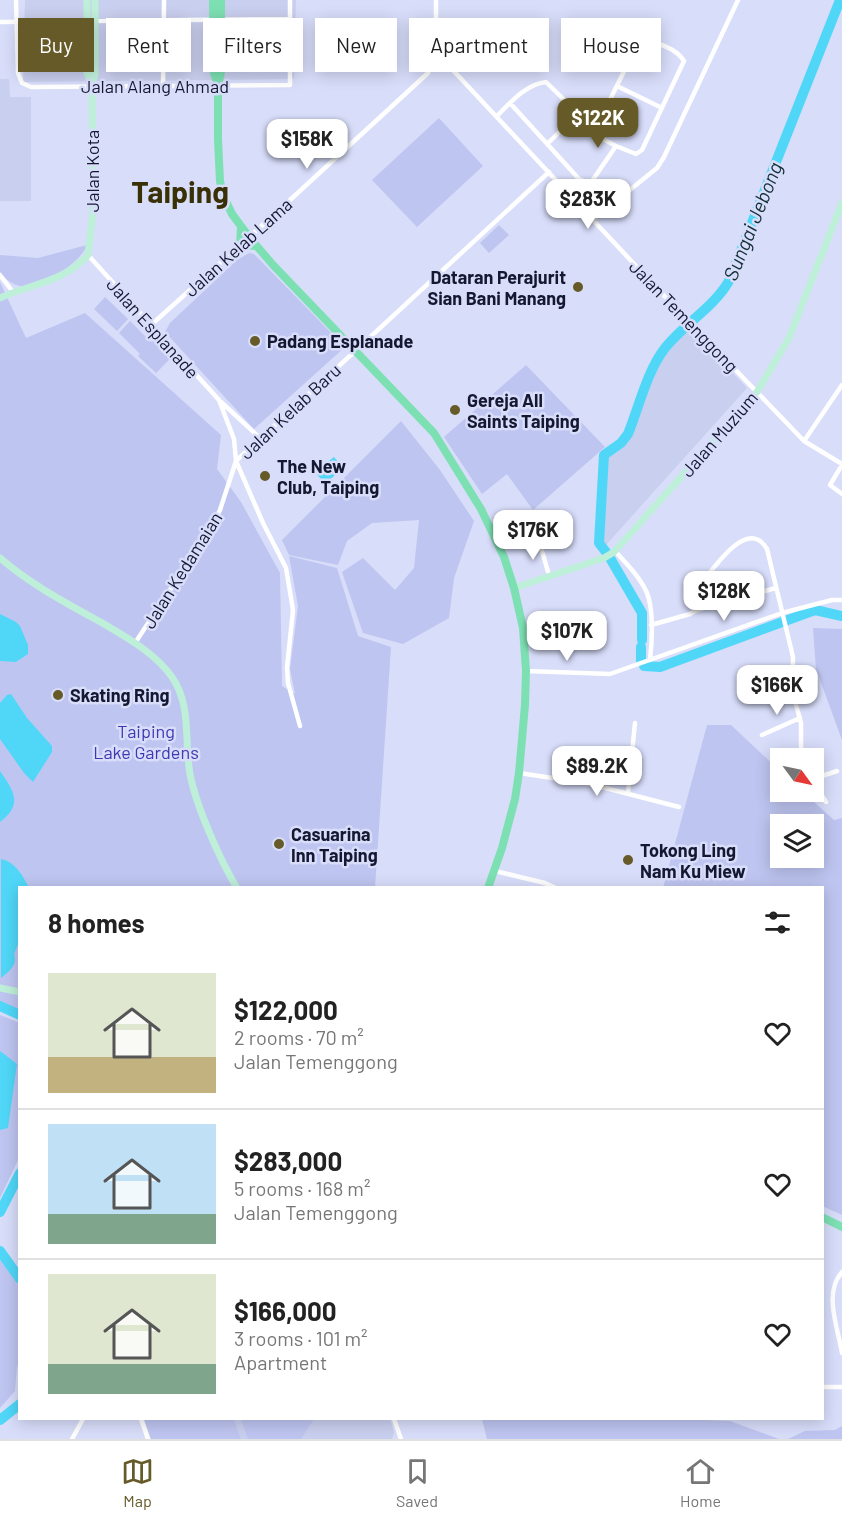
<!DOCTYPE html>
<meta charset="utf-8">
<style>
:root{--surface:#fff;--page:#f2f2f2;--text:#222;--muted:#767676;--line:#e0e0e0;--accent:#665b28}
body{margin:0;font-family:Barlow,sans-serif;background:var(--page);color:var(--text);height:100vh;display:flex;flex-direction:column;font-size:22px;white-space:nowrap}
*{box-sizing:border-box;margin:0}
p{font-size:20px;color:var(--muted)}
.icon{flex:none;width:33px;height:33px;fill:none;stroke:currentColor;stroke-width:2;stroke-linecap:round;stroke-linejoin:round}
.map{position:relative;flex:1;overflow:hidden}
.panel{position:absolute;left:18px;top:886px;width:806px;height:534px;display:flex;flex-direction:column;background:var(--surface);border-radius:0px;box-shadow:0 3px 15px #0003}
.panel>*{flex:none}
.banner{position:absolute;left:18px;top:18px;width:807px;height:54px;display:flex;gap:12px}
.needle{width:39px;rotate:123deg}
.controls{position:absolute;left:770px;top:748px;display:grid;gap:12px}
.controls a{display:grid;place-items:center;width:54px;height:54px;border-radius:0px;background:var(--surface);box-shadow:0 3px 15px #0003;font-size:30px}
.price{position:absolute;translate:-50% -51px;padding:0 14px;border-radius:12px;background:#fff;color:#222;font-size:20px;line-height:39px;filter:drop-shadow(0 2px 3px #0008)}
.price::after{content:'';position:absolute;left:50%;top:36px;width:18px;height:14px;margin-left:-9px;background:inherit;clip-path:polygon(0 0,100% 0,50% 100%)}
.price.selected{background:var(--accent);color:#fff}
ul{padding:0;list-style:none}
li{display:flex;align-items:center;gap:18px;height:150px;padding:0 30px}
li+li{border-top:2px solid var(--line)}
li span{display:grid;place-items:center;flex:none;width:168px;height:120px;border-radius:0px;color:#555}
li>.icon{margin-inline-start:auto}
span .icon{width:72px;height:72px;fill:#fffc;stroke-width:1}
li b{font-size:26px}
h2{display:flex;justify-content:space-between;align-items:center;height:72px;padding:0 30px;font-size:26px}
.chip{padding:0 21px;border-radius:0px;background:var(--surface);box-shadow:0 3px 15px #0003;font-size:21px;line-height:54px}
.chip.selected{background:var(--accent);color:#fff}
.dock{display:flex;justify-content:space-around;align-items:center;height:84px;border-top:2px solid var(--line);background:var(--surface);font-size:16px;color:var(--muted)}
.dock a{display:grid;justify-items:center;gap:3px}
.dock .selected{color:var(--accent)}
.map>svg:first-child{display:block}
.built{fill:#c9cfee}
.green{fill:#bec5f0;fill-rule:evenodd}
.water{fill:#50d7f8}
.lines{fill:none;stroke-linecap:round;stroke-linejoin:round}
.river{stroke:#50d7f8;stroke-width:10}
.street{stroke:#fff;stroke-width:4.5}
.secondary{stroke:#beefd9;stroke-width:7}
.primary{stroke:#7de0b3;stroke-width:8}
.poi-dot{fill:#665b28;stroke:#d8ddfa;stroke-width:2}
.labels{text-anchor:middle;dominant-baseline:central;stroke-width:5;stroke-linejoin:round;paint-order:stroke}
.street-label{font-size:18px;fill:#151831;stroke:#d8ddfa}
.poi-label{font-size:18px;font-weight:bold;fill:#151831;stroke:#d8ddfa;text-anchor:start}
.park-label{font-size:18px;fill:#3e39b2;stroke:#d8ddfa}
.water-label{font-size:20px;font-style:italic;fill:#133037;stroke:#d8ddfa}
.town-label{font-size:30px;font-weight:bold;fill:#393005;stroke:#d8ddfa}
</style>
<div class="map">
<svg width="842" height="1439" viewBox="0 0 842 1439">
<rect width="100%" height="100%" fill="#d8ddfa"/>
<path class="built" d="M25,0H296L294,79L23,82Z
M0,79H9L10,97H31V201H0Z
M687,325L747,388L606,545L601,535L604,455L621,443L639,409L654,364L670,343Z
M234,1419H390L394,1433L392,1439H241Z"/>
<path class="green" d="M439,118L483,166L417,227L372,180Z
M499,225L509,235L489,253L480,243Z
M87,245C80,264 40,289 20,286C11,284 6,279 0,273V255L38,258Z
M249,253L254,254L345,347L254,429L165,332L170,323L237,260Z
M0,282L26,338L85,313L221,435L217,469L241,502L280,573L282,686L295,694L290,669L298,606L289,556L337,568L358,636L391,647L375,888H20L19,1010L0,1004Z
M105,297L128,319L117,331L94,309Z
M130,321L151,342L155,339L173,356L156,373L138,356L140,354L119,333Z
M526,365L605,447L533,510L507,474L482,494L444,437Z
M401,421L440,470L474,521L454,578L449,618L403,644L363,633L342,572L363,558L395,590L414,568L419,520L372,523L347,541L338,565L289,555L282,540Z
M813,628L842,629V740L816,669Z
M707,725H731L780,771V792H803L834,820L842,818V1215L822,1206V888H663ZM780,825H813V858H780Z
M0,1015L20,1023L19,1158L0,1198Z
M0,1259L19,1286L20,1361L17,1367L15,1391L0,1408Z
M144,1419H234L241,1439H151Z
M241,1419H314L301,1439H248Z
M482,1419H680L730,1421L779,1439H487Z
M842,1426V1439H788L805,1431L835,1430Z"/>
<path class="water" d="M334,457L343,468L325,484L315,472Z
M0,614L16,622L20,626L28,645V654L16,662L0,661Z
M11,694L27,718L52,746V752L33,782L24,773L0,739V703L7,695Z
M0,771C13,790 24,804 0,822Z
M1,859C15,862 22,874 28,886V888H20L19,942L14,954C18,965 9,971 1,978Z
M0,1051L17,1064L8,1128L0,1130Z"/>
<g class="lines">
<path class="river" d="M606,552L599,543L604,455L621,443L628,434C639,407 647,371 665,348C684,324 714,307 729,281L840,0
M610,558L642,613V640
M641,662V647
M644,666L660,667L815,610L842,616
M0,1006L20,1015
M0,1212L20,1173
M0,1251L20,1279
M0,1420L20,1404"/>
<path class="street" d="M16,0L18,73L22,83L31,87L290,85V0
M0,22L290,19
M436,52L650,281L804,441L842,464
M617,86L662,108
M163,87L164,0
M497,116C510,103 526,84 546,82L595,130L638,43C652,38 677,49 684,61L642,150L636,154L616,146L592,181L588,183L579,179L510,103
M595,130L605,140L616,146
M547,144L579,113
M594,219L657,168L664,157L738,0
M88,255L219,400L234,439L236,461L263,523L286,568L293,610L287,668L288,683L300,726
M0,275L13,292
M151,325L277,212L428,73L436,52V0
M221,402L260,438
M804,441L842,385
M236,461L549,172
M842,465L830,485L842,494
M539,541L549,575
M615,551C626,563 640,577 647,593C654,610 652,643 650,660
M697,610L696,594L698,588C711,572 747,515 767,549L793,657L792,690L801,723V747L804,759
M651,625L690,614L697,610L776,588
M135,643L211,528L220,510L236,461
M526,671L610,674L782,613L832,600H842
M762,735L800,718
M781,759L802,751
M519,773L586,783L679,807
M813,779L837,771
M813,782L826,802
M628,793L635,723
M495,871L545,883L556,888
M842,1272C823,1293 838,1328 842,1353
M822,1387H842
M141,1419L148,1439
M394,1419L401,1439
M72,1439L83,1419"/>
<path class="secondary" d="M87,0V73L92,87
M0,298C31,284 64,282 88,255L93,211L92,87L95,73V0
M0,558C31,585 68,604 104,624C128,638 156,654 172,677C192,706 184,741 190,774C196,806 220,860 237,888
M514,588L604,558L614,552L757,392L789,338L842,203
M0,988L20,992"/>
<path class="primary" d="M213,0L214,73L218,85
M221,0V72L218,86V140L220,181L223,195L232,214L249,237L273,265L434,433L481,509L504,557L514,588L523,628L526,671L525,705L519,773L515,799L502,848L488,888
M241,228L240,245L256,246
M822,1217L842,1227"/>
</g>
<g class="poi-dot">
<circle cx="578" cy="287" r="6"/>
<circle cx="255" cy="341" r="6"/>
<circle cx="455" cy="410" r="6"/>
<circle cx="265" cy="476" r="6"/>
<circle cx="58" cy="695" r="6"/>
<circle cx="279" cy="844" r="6"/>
<circle cx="628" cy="860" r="6"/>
</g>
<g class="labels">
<g class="street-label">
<text x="155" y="86">Jalan Alang Ahmad</text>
<text transform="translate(92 171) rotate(-90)">Jalan Kota</text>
<text transform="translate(238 247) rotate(-42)">Jalan Kelab Lama</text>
<text transform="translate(684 316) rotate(46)">Jalan Temenggong</text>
<text transform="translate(153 328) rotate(48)">Jalan Esplanade</text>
<text transform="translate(290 411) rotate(-43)">Jalan Kelab Baru</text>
<text transform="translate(719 434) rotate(-49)">Jalan Muzium</text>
<text transform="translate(182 570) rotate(-58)">Jalan Kedamaian</text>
</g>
<g class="poi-label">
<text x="566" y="277" text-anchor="end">Dataran Perajurit<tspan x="566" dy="21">Sian Bani Manang</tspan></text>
<text x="267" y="341">Padang Esplanade</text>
<text x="467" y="400">Gereja All<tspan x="467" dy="21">Saints Taiping</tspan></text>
<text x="277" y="466">The New<tspan x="277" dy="21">Club, Taiping</tspan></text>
<text x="70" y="695">Skating Ring</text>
<text x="291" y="834">Casuarina<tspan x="291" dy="21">Inn Taiping</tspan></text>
<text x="640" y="850">Tokong Ling<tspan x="640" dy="21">Nam Ku Miew</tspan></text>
</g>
<g class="park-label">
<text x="146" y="731">Taiping<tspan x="146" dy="21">Lake Gardens</tspan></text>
</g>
<g class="water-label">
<text transform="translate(752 221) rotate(-68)">Sungai Jebong</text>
</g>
<g class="town-label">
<text x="180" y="191">Taiping</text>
</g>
</g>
</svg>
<div class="controls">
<a><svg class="needle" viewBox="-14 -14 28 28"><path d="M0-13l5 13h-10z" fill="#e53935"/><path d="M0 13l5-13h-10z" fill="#767676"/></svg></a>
<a><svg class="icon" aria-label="layers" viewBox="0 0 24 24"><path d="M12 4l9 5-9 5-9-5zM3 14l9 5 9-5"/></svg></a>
</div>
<b class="price selected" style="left:598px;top:149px">$122K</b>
<b class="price" style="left:307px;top:170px">$158K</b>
<b class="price" style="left:588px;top:230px">$283K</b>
<b class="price" style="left:533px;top:561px">$176K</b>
<b class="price" style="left:724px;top:622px">$128K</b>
<b class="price" style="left:567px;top:662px">$107K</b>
<b class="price" style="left:777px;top:716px">$166K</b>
<b class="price" style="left:597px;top:797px">$89.2K</b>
<div class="banner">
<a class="chip selected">Buy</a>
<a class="chip">Rent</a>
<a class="chip">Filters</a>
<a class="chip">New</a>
<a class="chip">Apartment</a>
<a class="chip">House</a>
</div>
<section class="panel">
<h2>8 homes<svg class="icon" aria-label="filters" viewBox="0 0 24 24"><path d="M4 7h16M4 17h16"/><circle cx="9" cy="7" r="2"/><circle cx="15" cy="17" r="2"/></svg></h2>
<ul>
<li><span style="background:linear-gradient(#dfe7d0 70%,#c2b280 0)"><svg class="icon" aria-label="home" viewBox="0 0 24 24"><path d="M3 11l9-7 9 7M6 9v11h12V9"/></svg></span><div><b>$122,000</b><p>2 rooms · 70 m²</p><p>Jalan Temenggong</p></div><svg class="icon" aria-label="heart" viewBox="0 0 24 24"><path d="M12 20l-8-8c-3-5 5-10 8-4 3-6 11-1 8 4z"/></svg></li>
<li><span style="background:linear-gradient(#bfe0f5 75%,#7fa58c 0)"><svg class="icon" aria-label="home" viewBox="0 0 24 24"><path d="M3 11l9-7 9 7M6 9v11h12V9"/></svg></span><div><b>$283,000</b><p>5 rooms · 168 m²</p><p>Jalan Temenggong</p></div><svg class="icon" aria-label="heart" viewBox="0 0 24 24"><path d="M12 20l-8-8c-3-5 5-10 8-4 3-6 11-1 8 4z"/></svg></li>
<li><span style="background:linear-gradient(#dfe7d0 75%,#7fa58c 0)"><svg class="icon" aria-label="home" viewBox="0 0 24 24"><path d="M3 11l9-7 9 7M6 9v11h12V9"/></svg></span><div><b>$166,000</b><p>3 rooms · 101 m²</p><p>Apartment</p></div><svg class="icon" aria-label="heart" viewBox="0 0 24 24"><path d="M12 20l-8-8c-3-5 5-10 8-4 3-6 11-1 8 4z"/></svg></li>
</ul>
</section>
</div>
<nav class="dock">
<a class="selected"><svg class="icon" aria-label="map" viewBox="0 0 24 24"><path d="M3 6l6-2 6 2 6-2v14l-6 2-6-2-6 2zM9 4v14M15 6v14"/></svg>Map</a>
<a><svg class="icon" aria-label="saved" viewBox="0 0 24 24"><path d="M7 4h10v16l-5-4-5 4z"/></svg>Saved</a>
<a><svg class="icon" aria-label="home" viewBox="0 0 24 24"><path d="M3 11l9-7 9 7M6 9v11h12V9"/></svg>Home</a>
</nav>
